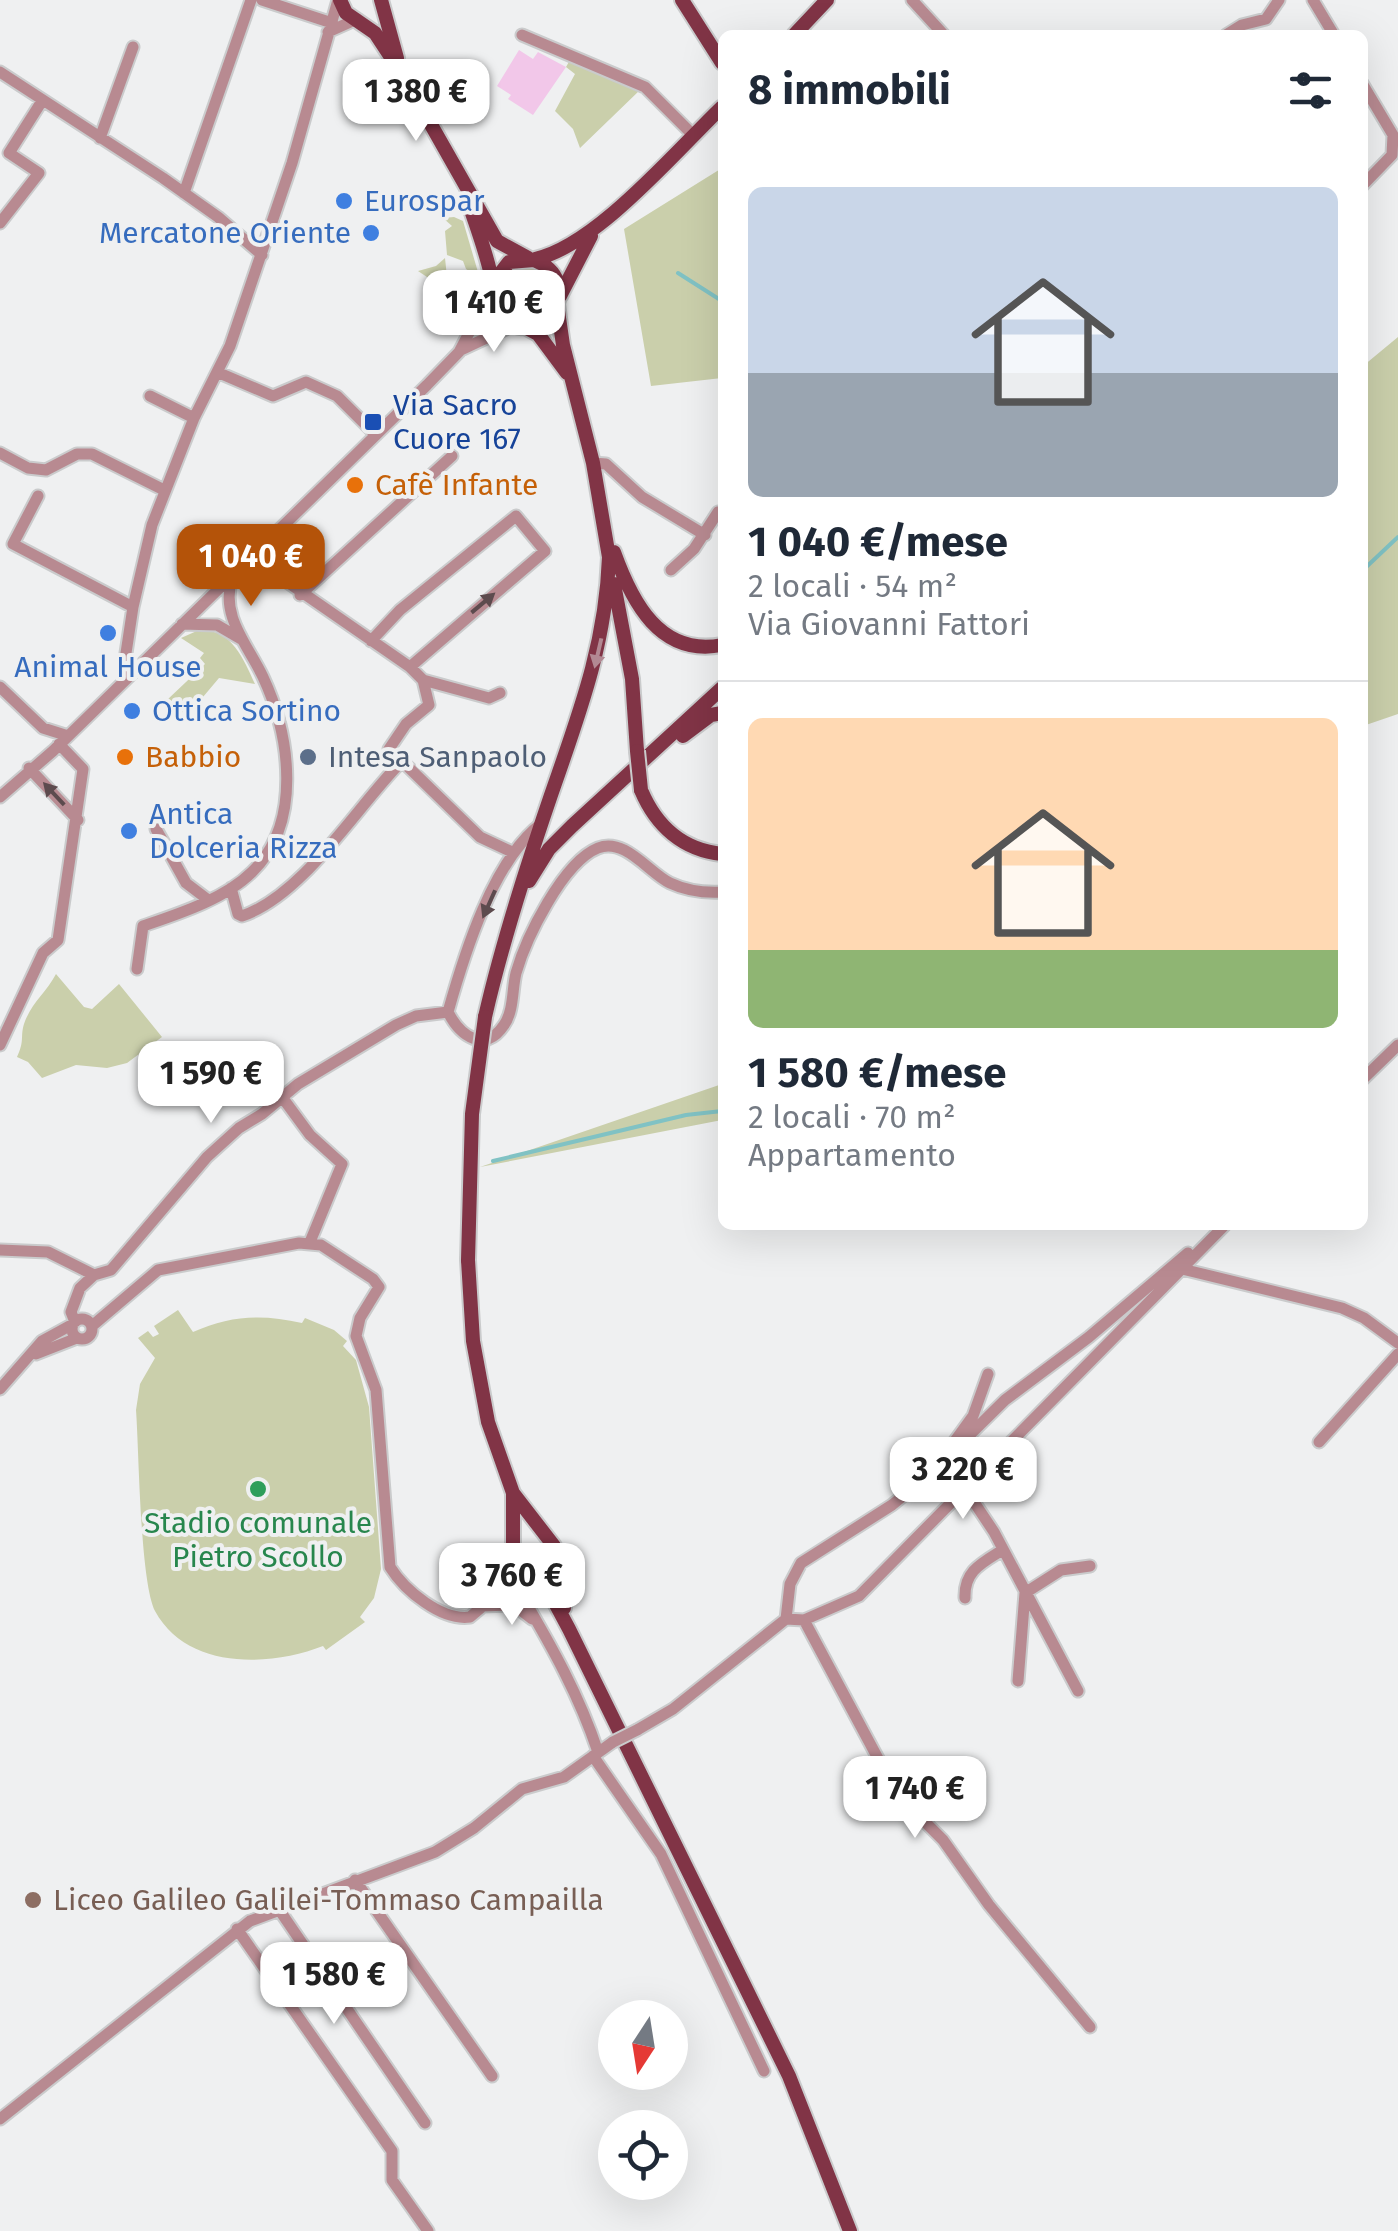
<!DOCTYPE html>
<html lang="it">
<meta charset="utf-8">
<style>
:root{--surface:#fff;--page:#f6f6f7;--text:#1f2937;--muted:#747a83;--line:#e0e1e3;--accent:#b45309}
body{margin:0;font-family:"Fira Sans",sans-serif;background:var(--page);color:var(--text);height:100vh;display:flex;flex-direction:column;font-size:38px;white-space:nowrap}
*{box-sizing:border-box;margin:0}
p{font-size:32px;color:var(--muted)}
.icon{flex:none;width:55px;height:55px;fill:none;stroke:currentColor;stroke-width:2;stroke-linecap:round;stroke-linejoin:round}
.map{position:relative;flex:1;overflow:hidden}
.details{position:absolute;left:718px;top:30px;width:650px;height:1200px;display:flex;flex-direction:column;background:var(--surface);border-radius:15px;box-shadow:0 10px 40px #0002}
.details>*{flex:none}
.needle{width:65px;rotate:192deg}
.buttons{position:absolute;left:598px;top:2000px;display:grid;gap:20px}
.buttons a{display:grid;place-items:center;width:90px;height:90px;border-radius:50%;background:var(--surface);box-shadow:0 10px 40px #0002;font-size:50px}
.price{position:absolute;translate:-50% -85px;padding:0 22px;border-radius:20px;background:#fff;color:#222;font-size:32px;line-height:65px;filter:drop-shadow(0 2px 5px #0008)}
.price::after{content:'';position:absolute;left:50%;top:60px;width:30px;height:22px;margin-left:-15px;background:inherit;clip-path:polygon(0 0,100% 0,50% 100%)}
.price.on{background:var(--accent);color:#fff}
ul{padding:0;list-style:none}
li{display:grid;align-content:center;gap:20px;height:530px;padding:0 30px}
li+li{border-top:2px solid var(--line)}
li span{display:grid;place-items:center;height:310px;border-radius:15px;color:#555}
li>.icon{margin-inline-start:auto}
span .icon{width:180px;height:180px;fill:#fffc;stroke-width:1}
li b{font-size:42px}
h2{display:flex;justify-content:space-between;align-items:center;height:120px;padding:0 30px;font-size:42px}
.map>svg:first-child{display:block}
.green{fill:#cacfab}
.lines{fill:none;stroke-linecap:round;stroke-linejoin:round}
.stream{stroke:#80c2c4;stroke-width:4}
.building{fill:#f2c7e9}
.minor-casing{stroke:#cacbcc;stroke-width:15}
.major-casing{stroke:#cacbcc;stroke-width:18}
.minor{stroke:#b88a91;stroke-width:11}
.major{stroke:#813446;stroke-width:14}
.minor-bridge-casing{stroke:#cacbcc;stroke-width:15;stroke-linecap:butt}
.major-bridge-casing{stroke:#cacbcc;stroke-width:18;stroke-linecap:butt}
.minor-bridge{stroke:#b88a91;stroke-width:11}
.major-bridge{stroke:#813446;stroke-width:14}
.oneway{fill:#5d4b4e}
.oneway2{fill:#b28993}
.shop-dot{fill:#3f7fe0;stroke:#eff0f1;stroke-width:4}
.transit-dot{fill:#1a4fb4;stroke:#eff0f1;stroke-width:4}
.food-dot{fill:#e8710a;stroke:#eff0f1;stroke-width:4}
.service-dot{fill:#5c6f8a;stroke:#eff0f1;stroke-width:4}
.leisure-dot{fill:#2e9e5b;stroke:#eff0f1;stroke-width:4}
.education-dot{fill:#8d6e63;stroke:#eff0f1;stroke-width:4}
.labels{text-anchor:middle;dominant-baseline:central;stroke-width:8;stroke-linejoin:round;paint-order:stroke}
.shop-label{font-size:30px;fill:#366cbe;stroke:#eff0f1;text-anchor:start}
.transit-label{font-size:30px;fill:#164399;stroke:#eff0f1;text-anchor:start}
.food-label{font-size:30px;fill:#c56008;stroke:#eff0f1;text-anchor:start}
.service-label{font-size:30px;fill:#4e5e75;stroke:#eff0f1;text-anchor:start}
.leisure-label{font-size:30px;fill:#27864d;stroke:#eff0f1}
.education-label{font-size:30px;fill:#785e54;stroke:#eff0f1;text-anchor:start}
</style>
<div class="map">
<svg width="1398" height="2231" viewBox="0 0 1398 2231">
<rect width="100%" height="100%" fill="#eff0f1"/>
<path class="green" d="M570,60L640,90L580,148L573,129L555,111L575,74L566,67Z
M722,168V378L651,386L624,229Z
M454,217L463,221L480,279L466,269L463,261L447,255L445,231L452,226L443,218Z
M445,258L447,277L455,280L466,273L480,283L477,302L472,307L418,271L436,266Z
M499 293a27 27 0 1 1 54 0a27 27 0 1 1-54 0Z
M1398,337V714L1363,726V366Z
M199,630C232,629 243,658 255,684L219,678L187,716L167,700L205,664L200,658L204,653L181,638Z
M56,974L84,1007L92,1009L119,984L162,1037L127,1063L107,1068L76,1065L42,1078L28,1062L17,1057C25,1040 20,1037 24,1024C31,1003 46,993 56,974Z
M722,1084V1120L480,1167Z
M178,1310L193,1332C230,1315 263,1314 302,1323L305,1318L334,1330L347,1341L343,1346L356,1360L369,1407L381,1569L374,1598L360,1617L365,1622L326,1650L323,1646C270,1667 187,1670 155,1611C140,1581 139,1451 136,1410L140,1384L155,1358L138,1338L148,1331L153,1337L159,1334L154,1326Z"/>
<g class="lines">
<path class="stream" d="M678,273L722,301
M1362,571L1398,537
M493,1161L686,1115L722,1111"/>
</g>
<path class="building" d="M519,50L533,59L538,52L566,67L533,115L508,99L511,95L497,86Z"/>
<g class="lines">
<defs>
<path id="minor" d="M262,0L329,22
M912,0L944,35
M1313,0L1334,35
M328,32L357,19
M522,35L645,87L693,135
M1226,35L1242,25L1266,19L1279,0
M0,72L163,178L218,217L262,255
M1362,83L1393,135L1392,155L1362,186
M100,138L133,47
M184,193L251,0
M0,223L39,173L9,153L42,101
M463,349L514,325
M217,372L273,396L306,382L337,396L376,435
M150,396L194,418
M0,453L28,468L46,470L77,454H92L164,490
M593,463L606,464L642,497L705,535
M38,496L13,544L133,607
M671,570L694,549L718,512
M300,595L452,456
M182,624L217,625L241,639
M371,641L400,610L516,516L545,551L410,667
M130,673L126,653L133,607L152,525L194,418L230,346L292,163L338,0
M423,680L489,698L500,693
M0,687L43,728L65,735
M402,761L480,837L512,852
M29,768L78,820
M0,797L53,751L427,385L459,352L491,291
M541,824C493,860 464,955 448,1012C460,1036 485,1054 504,1025C514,1011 512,989 516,973C526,938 563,862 598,848C625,837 649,873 670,883C687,891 704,893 722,892
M156,829L186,883L207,899
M231,888L238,914L242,916C304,895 357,806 402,761L389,749L406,724L429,705L423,680L410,667L251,557
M137,969L143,926C178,914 225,899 252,872C303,823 290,735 263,677C248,645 220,616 232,579
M0,1045L43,953L58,940L83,769L59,744
M1362,1080L1398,1045
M282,1097L310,1135L342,1164L310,1242
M0,1250L48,1252L94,1275L111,1270L207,1157L239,1128L262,1114L298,1084L396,1025L416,1016L448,1012
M1182,1269L1342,1308L1364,1318L1398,1343
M72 1329a10 10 0 1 1 20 0a10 10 0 1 1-20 0Z
M75,1322L71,1312L80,1288L94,1275
M92,1326L158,1270L299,1243L321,1245L373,1279L379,1287L360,1318L356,1336L376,1390L390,1567C405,1591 442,1621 470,1617L523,1572
M36,1354L77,1338
M0,1389L42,1341L73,1324
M1319,1442L1398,1354
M952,1445L973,1416L988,1374
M962,1493L976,1505L994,1532L1078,1691
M525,1573L522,1596C552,1647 579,1695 598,1752
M491,1594L511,1555
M965,1598C964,1572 980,1564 1001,1551
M481,1606L514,1605L532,1619
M786,1619L790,1584L801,1563L892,1505L931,1473L1005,1400L1089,1337L1188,1253
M804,1620L897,1794L943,1840L989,1905L1090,2027
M1018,1681L1025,1593L1061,1570L1090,1566
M637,1730L673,1709L786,1619L804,1620L859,1596L1225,1225
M593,1756L661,1854L764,2071
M355,1880L492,2076
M278,1908L425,2123
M237,1929L392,2151V2180L428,2231
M0,2119L250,1921L435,1852L474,1828L522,1789L564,1777L613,1742"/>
<path id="major" d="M340,0L346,13L375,33L404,77L497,241L528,258
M381,0L397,58
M682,0L722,63
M794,35L827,0
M471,210C478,231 485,250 490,271C492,281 489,292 492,302C494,310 499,317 506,321C547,348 586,280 534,260L509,262L492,284
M535,259C596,246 676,151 722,107
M560,296L591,236
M557,304L563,345L593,463L610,563
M525,327L538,334L567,373
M614,552C632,602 660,657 722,645
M614,584L632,679L637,751
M683,736L711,715L722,713
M641,790C656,826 683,850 722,854
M529,881L549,849L572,826L722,688
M485,1017C502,943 526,868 551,795C579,714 606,644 609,557
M468,1260L473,1341L488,1422L513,1493L554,1546L564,1608
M513,1493V1563L546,1586L569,1629L789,2076L850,2231"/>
</defs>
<use href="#minor" class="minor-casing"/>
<use href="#major" class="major-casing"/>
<use href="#minor" class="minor"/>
<use href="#major" class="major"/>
<defs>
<path id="minor-bridge" d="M613,1742L637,1730"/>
<path id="major-bridge" d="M637,751L641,790
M468,1260L472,1114L485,1017"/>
</defs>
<use href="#minor-bridge" class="minor-bridge-casing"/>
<use href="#major-bridge" class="major-bridge-casing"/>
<use href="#minor-bridge" class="minor-bridge"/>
<use href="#major-bridge" class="major-bridge"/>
</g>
<defs><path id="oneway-solid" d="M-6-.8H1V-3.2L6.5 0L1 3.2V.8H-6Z" transform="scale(2.5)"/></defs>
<g class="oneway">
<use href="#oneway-solid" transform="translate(483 603) rotate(-40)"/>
<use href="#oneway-solid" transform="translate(54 794) rotate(-133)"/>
<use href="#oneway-solid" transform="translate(489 904) rotate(114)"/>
</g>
<use class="oneway2" href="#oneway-solid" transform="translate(598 653) rotate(103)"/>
<g class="shop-dot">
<circle cx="344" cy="201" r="10"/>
<circle cx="371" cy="233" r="10"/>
<circle cx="108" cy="633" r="10"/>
<circle cx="132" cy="711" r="10"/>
<circle cx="129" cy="831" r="10"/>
</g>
<rect class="transit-dot" x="363" y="412" width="20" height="20" rx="5"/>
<g class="food-dot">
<circle cx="355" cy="485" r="10"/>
<circle cx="125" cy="757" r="10"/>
</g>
<circle class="service-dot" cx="308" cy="757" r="10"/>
<circle class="leisure-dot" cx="258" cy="1489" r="10"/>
<circle class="education-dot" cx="33" cy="1900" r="10"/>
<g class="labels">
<g class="shop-label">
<text x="364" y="201">Eurospar</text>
<text x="351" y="233" text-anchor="end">Mercatone Oriente</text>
<text x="108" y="667" text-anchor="middle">Animal House</text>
<text x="152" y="711">Ottica Sortino</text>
<text x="149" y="814">Antica<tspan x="149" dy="34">Dolceria Rizza</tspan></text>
</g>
<g class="transit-label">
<text x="393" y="405">Via Sacro<tspan x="393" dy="34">Cuore 167</tspan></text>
</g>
<g class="food-label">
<text x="375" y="485">Cafè Infante</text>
<text x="145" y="757">Babbio</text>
</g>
<g class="service-label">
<text x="328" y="757">Intesa Sanpaolo</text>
</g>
<g class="leisure-label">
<text x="258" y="1523">Stadio comunale<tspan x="258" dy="34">Pietro Scollo</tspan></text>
</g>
<g class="education-label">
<text x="53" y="1900">Liceo Galileo Galilei-Tommaso Campailla</text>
</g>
</g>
</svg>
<div class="buttons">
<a><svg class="needle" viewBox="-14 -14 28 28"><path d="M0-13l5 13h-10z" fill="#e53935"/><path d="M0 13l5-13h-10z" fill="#747a83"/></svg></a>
<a><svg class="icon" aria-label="locate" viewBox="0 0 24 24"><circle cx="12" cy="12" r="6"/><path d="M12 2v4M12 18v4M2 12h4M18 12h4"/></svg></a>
</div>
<b class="price" style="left:416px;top:144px">1 380 €</b>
<b class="price" style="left:494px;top:355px">1 410 €</b>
<b class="price on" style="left:251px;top:609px">1 040 €</b>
<b class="price" style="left:211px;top:1126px">1 590 €</b>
<b class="price" style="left:963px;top:1522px">3 220 €</b>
<b class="price" style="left:512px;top:1628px">3 760 €</b>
<b class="price" style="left:915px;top:1841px">1 740 €</b>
<b class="price" style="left:334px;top:2027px">1 580 €</b>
<section class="details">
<h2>8 immobili<svg class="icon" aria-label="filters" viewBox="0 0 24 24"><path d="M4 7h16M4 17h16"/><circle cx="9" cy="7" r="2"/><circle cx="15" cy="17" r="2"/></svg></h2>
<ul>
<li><span style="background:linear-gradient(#c9d6e8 60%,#9aa5b1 0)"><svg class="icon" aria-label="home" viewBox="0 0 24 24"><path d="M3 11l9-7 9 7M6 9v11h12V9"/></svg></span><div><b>1 040 €/mese</b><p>2 locali · 54 m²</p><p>Via Giovanni Fattori</p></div></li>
<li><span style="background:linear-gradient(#ffd9b3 75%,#8fb573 0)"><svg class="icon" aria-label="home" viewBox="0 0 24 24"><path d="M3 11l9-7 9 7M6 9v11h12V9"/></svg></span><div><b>1 580 €/mese</b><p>2 locali · 70 m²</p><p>Appartamento</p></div></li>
</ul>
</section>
</div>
